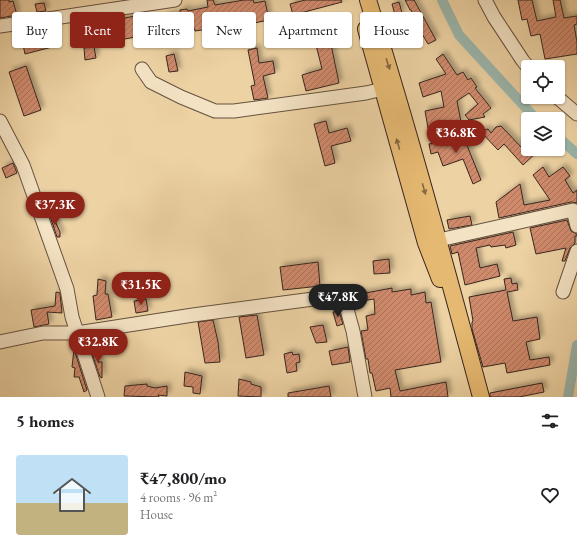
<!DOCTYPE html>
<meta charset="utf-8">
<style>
:root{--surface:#fff;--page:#f2f2f2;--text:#202124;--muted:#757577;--line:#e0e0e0;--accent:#8f2418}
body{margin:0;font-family:"EB Garamond",serif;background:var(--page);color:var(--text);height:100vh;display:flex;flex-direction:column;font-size:15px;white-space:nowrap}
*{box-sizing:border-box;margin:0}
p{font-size:13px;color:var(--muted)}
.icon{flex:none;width:22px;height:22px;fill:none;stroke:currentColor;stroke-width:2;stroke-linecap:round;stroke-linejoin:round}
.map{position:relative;height:397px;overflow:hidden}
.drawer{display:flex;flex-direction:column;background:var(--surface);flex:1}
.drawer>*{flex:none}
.top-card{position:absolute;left:12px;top:12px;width:553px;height:36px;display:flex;gap:8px}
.controls{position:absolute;left:521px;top:60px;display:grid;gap:8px}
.controls a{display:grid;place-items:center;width:44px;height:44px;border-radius:4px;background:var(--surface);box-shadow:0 1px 3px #0004;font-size:20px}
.price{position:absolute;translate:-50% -34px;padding:0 9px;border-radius:14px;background:var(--accent);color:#fff;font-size:13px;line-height:26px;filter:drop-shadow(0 1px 2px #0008)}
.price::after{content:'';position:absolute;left:50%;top:24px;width:12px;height:9px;margin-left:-6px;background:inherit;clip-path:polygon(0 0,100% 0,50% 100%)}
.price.current{background:#222;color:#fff}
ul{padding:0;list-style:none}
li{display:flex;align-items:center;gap:12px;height:100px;padding:0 16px}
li+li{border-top:1px solid var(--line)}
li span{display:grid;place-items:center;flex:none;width:112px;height:80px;border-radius:4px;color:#555}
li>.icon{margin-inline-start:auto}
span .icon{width:48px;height:48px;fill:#fffc;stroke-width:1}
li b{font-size:17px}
h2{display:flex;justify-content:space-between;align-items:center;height:48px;padding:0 16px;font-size:17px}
.chip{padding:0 14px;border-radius:4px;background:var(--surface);box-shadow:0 1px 3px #0004;font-size:14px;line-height:36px}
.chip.current{background:var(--accent);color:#fff}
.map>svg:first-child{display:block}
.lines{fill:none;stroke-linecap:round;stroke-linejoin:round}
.canal{stroke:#9ab6ac;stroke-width:10}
.building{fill:url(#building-hatch);stroke:#38261e;filter:url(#shadow)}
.minor-casing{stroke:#65513f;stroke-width:15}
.major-casing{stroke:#38261e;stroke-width:18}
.minor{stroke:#f3e2c3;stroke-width:13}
.major{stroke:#e6b972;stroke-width:16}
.oneway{fill:#866844}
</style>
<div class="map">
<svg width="577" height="397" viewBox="0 0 577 397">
<defs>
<pattern id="building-hatch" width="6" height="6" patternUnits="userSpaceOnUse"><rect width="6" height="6" fill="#cf8a6c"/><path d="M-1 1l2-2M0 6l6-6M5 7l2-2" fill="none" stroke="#a97158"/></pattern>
<filter id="shadow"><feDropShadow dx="3.5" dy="-3.5" stdDeviation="2" flood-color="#0004"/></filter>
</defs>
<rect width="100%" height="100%" fill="#edd2a3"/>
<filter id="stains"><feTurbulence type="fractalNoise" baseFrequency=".005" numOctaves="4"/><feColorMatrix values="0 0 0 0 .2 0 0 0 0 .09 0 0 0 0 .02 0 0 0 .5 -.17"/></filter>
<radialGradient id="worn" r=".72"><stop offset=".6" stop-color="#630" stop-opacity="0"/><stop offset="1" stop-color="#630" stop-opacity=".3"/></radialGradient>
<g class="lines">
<path class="canal" d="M442,0L459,35L536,119
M558,137L577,154
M568,397L577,345"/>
</g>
<path class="building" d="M0,0H9V2L13,1L17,15L0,18Z
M207,0H213L215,5L244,0H253L254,3L265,1L269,20L249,24L248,18L208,26V29L195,31V29L177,33L176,27L166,29L164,16L180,13V10L187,9L188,11L208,7Z
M305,0H341L342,2L293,15L290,4Z
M405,0H414L436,40L428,44L418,27L419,26L411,10H410Z
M518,0H532L537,21L556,17L553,0H560L564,18L577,16V24L574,25L577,42V54L545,59L540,34L531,36L527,19L522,20Z
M399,2L402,13L395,15L392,4Z
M44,3L46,11L37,12L35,4Z
M135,16L137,26L144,24L146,35L109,42L107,30L122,27L120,19Z
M400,17L404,33L394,36L390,19Z
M328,30L339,83L306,91L302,75L322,69L313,33Z
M406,33L408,41L400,43L399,36Z
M35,36L36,40L50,37L52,47L25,54L22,40Z
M94,47L96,58L85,60L84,48Z
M257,48L259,63L273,61L275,73L263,76L268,98L254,100L251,86L255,85L248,50Z
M174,54L178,71L169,72L166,56Z
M443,54L457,75L463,72L468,80L471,78L477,87L475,88L491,108L483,114L485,117L469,120L465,115L478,104L469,93L457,101L461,122L428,128L425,111L444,107L441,91L423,97L419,83L446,74L436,59Z
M26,66L41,110L24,116L9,72Z
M326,121L329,133L347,128L351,141L331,146L335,163L325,166L314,124Z
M501,126L523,149H540L523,165L504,144L498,150L480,131L488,129L491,133L496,127Z
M465,135L468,148L481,180L473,184L463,159L443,166L438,152L431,154L429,144Z
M13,163L17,173L6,178L2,168Z
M543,167L549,177L563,167L570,176L565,180L573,193L577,190V203L571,202L499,218L496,202L520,184L524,205L550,200L533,175Z
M51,212L60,232V237H57L49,213Z
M470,216L472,225L449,229L447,220Z
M567,220L571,231L577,234V236H575V243L570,248L565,261H562L566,248L536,254L530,228Z
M513,232L516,245L506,248L505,245L491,247L490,245L476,248L480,268L497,264L500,276L465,285L458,252L452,254L450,246Z
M389,259L390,273L374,274L373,261Z
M318,262L320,286L283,290L280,267Z
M511,278L512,284L517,283L518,290L507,292L513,321L537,317L540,339L526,342L530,360L549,357L550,365L507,373L505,363L483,367L472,329V322L473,321L469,297L506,290L504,279Z
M98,279L106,281L105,294H108L112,317L96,320L93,296L97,295Z
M392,288V292L411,289V295L425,292L426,303L431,302L441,362L395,370L400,391L446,382L448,397H391L390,388L376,391L372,373H370L368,359H366L361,331L368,330L366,316L375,314L374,299L356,302L355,295Z
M56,292L60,293L62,313L47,312L49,324L34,327L31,310L55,306Z
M146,299L148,311L136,313L134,301Z
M339,311L343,324L337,326L333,312Z
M257,315L264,355L246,358L239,317Z
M213,320L218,342L220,362L205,363L198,322Z
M323,325L327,342L316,343L310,327Z
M348,347L350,362L332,365L329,351Z
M74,349L87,390L84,392L79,377H74L75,368L72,367Z
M91,351L99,353L98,362H102V378L100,377Z
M292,352L293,355L299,354L300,362L296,363L297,371L287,373L284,354Z
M185,372L202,376L200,394L193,393V387L184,386Z
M239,379L251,382V384L261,387V397L238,396Z
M542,383L544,392L519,397H490V393Z
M147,384V386L155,388L167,386V396L158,395L159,397L124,396L125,386Z
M329,386L331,397H288V393Z"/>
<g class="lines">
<defs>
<path id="minor" d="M485,0L494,17L523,61L528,67
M0,26L175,0
M142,69L151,82L181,97L215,111H234L366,93L383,89
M557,97L577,114
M0,121L23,165L67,289L72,317L98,397
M430,242L573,210L577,226
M563,292L577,251
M0,342L43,333H77L193,315L343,295L353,331L365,397"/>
<path id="major" d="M368,0C409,131 445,264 481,397
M366,29L426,243L440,279"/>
</defs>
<use href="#minor" class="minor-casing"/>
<use href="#major" class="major-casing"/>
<use href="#minor" class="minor"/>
<use href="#major" class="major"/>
</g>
<defs><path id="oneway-solid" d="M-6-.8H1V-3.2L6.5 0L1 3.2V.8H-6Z"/></defs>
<g class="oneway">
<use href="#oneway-solid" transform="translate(388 64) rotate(72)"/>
<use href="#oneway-solid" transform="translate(398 144) rotate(-106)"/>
<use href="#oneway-solid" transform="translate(424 189) rotate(74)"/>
</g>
<rect width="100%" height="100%" filter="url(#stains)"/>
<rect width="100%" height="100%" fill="url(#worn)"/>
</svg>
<div class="controls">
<a><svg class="icon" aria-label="locate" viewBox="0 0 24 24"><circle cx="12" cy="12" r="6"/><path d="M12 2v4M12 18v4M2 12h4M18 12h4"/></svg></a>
<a><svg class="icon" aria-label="layers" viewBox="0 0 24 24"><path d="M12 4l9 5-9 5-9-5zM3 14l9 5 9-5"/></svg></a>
</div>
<b class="price" style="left:456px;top:154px">₹36.8K</b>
<b class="price" style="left:55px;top:226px">₹37.3K</b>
<b class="price" style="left:141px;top:306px">₹31.5K</b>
<b class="price current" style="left:338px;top:318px">₹47.8K</b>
<b class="price" style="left:98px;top:363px">₹32.8K</b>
<div class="top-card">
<a class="chip">Buy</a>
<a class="chip current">Rent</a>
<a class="chip">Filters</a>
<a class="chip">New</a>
<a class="chip">Apartment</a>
<a class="chip">House</a>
</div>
</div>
<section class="drawer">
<h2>5 homes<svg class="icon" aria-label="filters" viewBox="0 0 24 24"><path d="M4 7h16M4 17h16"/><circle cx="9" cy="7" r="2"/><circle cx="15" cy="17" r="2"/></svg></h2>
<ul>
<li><span style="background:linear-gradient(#bfe0f5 60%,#c2b280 0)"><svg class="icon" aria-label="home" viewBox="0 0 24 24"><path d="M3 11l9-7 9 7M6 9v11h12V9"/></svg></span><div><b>₹47,800/mo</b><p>4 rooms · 96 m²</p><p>House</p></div><svg class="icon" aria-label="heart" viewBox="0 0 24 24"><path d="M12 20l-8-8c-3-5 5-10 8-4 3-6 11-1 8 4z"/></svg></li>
</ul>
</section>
